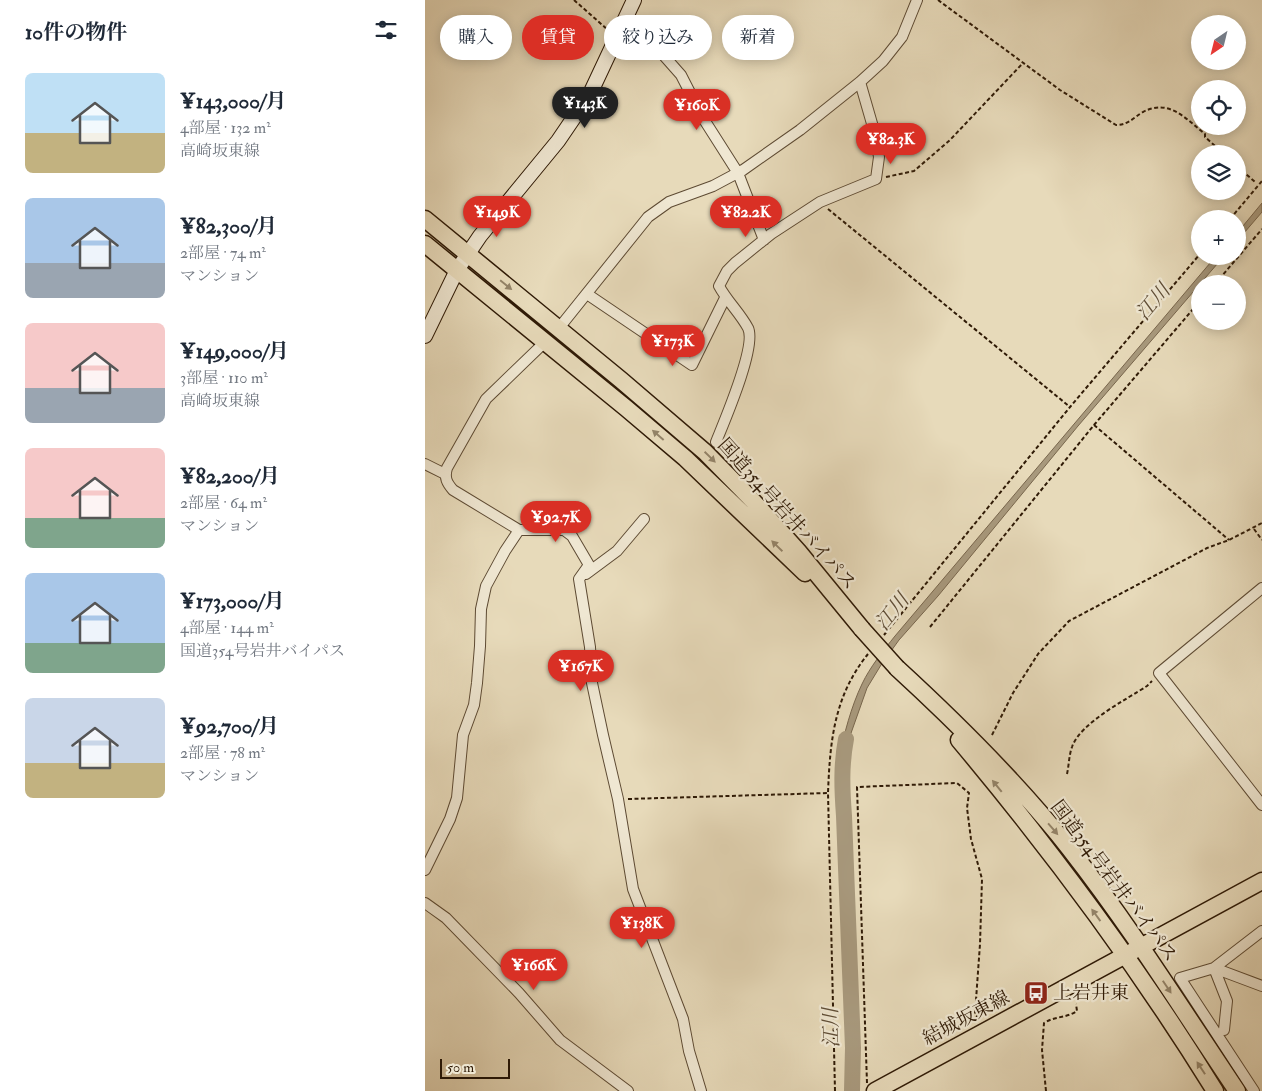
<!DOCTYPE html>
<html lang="ja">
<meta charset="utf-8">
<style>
:root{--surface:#fff;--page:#f2f2f3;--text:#1f2937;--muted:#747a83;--accent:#d93025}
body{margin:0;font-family:"IM FELL Double Pica","Noto Serif JP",serif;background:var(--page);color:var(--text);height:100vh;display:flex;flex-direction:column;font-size:19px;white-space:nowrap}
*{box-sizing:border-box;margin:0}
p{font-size:16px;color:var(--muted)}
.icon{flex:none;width:28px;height:28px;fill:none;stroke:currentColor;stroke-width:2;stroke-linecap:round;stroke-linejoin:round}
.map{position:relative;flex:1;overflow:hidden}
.details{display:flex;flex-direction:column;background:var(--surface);width:425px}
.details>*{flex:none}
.top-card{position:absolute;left:15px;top:15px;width:475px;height:45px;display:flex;gap:10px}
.needle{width:32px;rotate:215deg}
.controls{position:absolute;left:766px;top:15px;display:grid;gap:10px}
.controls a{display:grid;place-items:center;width:55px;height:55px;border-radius:50%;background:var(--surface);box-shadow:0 2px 12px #0003;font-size:25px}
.scale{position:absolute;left:15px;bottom:12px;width:70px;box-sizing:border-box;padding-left:5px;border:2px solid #2f1a06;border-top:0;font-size:14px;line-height:18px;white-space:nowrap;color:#2f1a06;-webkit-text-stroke:4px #efe7d2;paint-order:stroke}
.price{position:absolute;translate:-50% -42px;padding:0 11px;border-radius:18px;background:var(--accent);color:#fff;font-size:16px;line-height:32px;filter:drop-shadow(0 1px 2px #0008)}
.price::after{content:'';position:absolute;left:50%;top:30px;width:15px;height:11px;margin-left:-8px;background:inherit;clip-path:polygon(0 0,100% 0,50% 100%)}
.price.current{background:#222;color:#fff}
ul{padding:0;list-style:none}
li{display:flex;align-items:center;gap:15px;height:125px;padding:0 25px}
li span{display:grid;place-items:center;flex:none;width:140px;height:100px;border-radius:8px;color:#555}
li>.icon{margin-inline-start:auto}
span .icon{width:60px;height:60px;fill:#fffc;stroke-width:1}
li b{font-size:21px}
h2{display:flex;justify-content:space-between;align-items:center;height:60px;padding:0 25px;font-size:21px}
.pill{padding:0 18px;border-radius:22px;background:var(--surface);box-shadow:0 2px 12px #0003;font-size:18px;line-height:45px}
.pill.current{background:var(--accent);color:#fff}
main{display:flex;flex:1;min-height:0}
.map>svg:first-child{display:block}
.water{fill:#a8997d;stroke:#78664d}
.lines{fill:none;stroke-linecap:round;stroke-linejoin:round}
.river{stroke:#a8997d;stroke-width:16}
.minor-casing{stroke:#5d4a33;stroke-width:12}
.secondary-casing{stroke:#2f1a06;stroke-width:16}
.primary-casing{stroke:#2f1a06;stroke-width:19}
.trunk-casing{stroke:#2f1a06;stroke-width:19}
.path{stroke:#2f1a06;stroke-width:2;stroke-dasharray:4 2.5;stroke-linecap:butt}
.minor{stroke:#efe7d2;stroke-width:10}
.secondary{stroke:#efe7d2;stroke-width:14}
.primary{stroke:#e7daba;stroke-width:16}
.trunk{stroke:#e7daba;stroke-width:16}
.trunk-bridge-casing{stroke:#2f1a06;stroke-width:19;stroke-linecap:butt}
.trunk-bridge{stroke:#e7daba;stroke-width:16}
.oneway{fill:#948469}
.labels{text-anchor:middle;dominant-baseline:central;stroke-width:4.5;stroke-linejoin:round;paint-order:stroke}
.street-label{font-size:19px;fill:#2f1a06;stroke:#efe7d2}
.poi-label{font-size:19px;fill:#2f1a06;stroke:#efe7d2;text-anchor:start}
.water-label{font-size:20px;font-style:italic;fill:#5f4d36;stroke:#efe7d2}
</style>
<main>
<section class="details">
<h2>10件の物件<svg class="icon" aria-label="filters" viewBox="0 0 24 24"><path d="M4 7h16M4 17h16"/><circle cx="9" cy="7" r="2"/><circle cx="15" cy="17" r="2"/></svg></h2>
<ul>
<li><span style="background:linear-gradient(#bfe0f5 60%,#c2b280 0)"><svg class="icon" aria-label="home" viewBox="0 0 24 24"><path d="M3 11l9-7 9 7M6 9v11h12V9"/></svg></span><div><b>¥143,000/月</b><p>4部屋 · 132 m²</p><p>高崎坂東線</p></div></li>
<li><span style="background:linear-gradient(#a9c7e8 65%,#9aa5b1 0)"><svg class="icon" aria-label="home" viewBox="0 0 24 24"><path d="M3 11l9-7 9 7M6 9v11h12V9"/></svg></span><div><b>¥82,300/月</b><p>2部屋 · 74 m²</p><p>マンション</p></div></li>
<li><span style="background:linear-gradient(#f6c9c9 65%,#9aa5b1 0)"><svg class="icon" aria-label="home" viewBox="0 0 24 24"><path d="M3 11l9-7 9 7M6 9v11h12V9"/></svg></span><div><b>¥149,000/月</b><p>3部屋 · 110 m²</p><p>高崎坂東線</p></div></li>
<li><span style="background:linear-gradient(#f6c9c9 70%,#7fa58c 0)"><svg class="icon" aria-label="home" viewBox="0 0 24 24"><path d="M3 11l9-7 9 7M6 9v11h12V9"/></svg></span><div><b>¥82,200/月</b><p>2部屋 · 64 m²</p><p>マンション</p></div></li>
<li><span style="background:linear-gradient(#a9c7e8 70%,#7fa58c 0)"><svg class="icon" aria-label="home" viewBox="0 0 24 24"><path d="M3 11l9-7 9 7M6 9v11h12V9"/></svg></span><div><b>¥173,000/月</b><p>4部屋 · 144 m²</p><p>国道354号岩井バイパス</p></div></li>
<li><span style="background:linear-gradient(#c9d6e8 65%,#c2b280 0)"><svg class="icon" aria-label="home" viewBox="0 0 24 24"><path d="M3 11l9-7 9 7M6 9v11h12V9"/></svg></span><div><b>¥92,700/月</b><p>2部屋 · 78 m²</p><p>マンション</p></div></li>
</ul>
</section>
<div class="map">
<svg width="837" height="1091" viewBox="0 0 837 1091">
<rect width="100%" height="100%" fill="#e7daba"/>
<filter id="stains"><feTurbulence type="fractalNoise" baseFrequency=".004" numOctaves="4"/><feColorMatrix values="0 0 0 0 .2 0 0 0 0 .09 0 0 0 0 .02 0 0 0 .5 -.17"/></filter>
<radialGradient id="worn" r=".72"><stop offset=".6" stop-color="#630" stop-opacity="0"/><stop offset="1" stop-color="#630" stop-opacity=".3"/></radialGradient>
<path class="water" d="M837,203V212L813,240V232Z
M791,256H799L653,426L513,596L474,640L456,665L442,688L425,736L420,761L414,759C419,734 426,707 437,684C445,667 458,651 470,636Z"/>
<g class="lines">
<path class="river" d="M421,739C416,765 417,789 419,816L428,1048L427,1091"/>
<defs>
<path id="minor" d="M198,26L233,49L256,75L278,118L313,173L339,240
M162,294L267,365L300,298
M134,328L223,217L244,202L288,186L318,170L375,130L435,82L458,61L477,37L492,0
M120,342L61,399L22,468C19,478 22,483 28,490L94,530H139L147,536L164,565L154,579L165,647L167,683L178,735L193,799L208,889L258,1019L264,1051L276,1091
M291,442C299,422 332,346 323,328C315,313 302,301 294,286L302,271L310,263L346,234L395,202L451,179L454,157L450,134L435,82
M0,464L20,474
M161,574L192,551L219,519
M837,588L734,673L837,805
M0,870L25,819L32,798L38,735L49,705L52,683L55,646L56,609L61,586L80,551L94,530
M0,903L21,918L94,993L135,1040L203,1091
M789,968L802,1001L799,1030
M789,968L837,986
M829,1091L755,978L789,968L837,931"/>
<path id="secondary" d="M0,336L32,270L55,236L133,141L165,94L209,0"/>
<path id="primary" d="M450,1091L837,881"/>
<path id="trunk" d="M0,219L196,380L280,452L328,501L373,551L437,629
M0,244L201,408L260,458L380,573
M472,668C533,724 593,783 644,848C705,926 757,1009 812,1091
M534,740C627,851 714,968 790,1091"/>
</defs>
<use href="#minor" class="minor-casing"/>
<use href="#secondary" class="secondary-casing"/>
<use href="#primary" class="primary-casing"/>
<use href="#trunk" class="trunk-casing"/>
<path class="path" d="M149,0L183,30
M513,0L635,90L691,125C703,125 708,118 718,112C744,98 761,119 780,134V137L799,154
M812,166L830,182
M461,177L489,171L525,140L598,63
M403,209L645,407
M805,219L837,181
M790,284L837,229
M669,425L804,540
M829,529L837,540
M505,627L669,425L775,301
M459,635L645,407L775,254
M567,735L588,693L613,654L644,621L782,548L804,540L837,523
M642,774C644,765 644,755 647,747C655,723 702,699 722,686L727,681
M203,799L403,793
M442,1083L432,787L532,783L544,793L542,808L546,839L557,879L555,944L550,1014L554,1019
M410,1091L403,793C405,741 409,696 443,654
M621,1091L617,1050L619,1023C630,1016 642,1018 652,1011L651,1004"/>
<use href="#minor" class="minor"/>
<use href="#secondary" class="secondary"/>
<use href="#primary" class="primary"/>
<use href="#trunk" class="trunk"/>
<defs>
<path id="trunk-bridge" d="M437,629L472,668"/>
</defs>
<use href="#trunk-bridge" class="trunk-bridge-casing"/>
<use href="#trunk-bridge" class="trunk-bridge"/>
</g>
<defs><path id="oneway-solid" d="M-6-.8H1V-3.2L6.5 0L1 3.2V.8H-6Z" transform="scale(1.25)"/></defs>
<g class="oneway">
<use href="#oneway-solid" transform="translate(81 285) rotate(39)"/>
<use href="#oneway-solid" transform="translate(233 435) rotate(-139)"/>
<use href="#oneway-solid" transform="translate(285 457) rotate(44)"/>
<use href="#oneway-solid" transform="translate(352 546) rotate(-136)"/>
<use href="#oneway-solid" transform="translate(572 786) rotate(-129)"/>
<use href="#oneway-solid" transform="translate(628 829) rotate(49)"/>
<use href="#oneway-solid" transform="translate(671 915) rotate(-126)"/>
<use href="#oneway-solid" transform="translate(742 987) rotate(56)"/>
<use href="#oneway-solid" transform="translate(776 1068) rotate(-123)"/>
</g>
<defs>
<symbol id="bus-square" viewBox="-11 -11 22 22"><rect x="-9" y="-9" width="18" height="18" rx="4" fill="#8f2418" stroke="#efe7d2"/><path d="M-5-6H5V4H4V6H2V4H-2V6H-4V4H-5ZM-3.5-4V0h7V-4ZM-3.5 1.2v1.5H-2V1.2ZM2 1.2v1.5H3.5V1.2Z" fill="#fff"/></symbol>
</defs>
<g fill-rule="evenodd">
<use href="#bus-square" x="597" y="979" width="28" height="28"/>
</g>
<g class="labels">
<g class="street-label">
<text transform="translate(362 514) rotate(48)">国道354号岩井バイパス</text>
<text transform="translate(689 881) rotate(53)">国道354号岩井バイパス</text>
<text transform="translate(541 1018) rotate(-28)">結城坂東線</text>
</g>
<g class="poi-label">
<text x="628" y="993">上岩井東</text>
</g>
<g class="water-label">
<text transform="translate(728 302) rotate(-50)">江川</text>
<text transform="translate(467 612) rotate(-51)">江川</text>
<text transform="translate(406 1028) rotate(-92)">江川</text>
</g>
</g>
<rect width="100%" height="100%" filter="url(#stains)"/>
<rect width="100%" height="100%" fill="url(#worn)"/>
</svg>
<div class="controls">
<a><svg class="needle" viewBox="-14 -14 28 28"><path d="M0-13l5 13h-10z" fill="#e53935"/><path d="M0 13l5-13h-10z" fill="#747a83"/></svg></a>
<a><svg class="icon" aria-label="locate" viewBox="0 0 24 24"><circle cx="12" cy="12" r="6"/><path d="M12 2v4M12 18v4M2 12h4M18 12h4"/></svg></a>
<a><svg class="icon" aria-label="layers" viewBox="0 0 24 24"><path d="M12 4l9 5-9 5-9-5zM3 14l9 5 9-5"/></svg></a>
<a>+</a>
<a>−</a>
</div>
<div class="scale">50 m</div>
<b class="price current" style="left:160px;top:129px">¥143K</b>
<b class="price" style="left:272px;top:131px">¥160K</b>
<b class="price" style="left:466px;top:165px">¥82.3K</b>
<b class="price" style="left:72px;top:238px">¥149K</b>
<b class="price" style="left:321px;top:238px">¥82.2K</b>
<b class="price" style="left:248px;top:367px">¥173K</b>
<b class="price" style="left:131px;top:543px">¥92.7K</b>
<b class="price" style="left:156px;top:692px">¥167K</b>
<b class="price" style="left:217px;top:949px">¥138K</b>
<b class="price" style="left:109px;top:991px">¥166K</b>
<div class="top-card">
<a class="pill">購入</a>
<a class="pill current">賃貸</a>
<a class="pill">絞り込み</a>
<a class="pill">新着</a>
</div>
</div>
</main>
